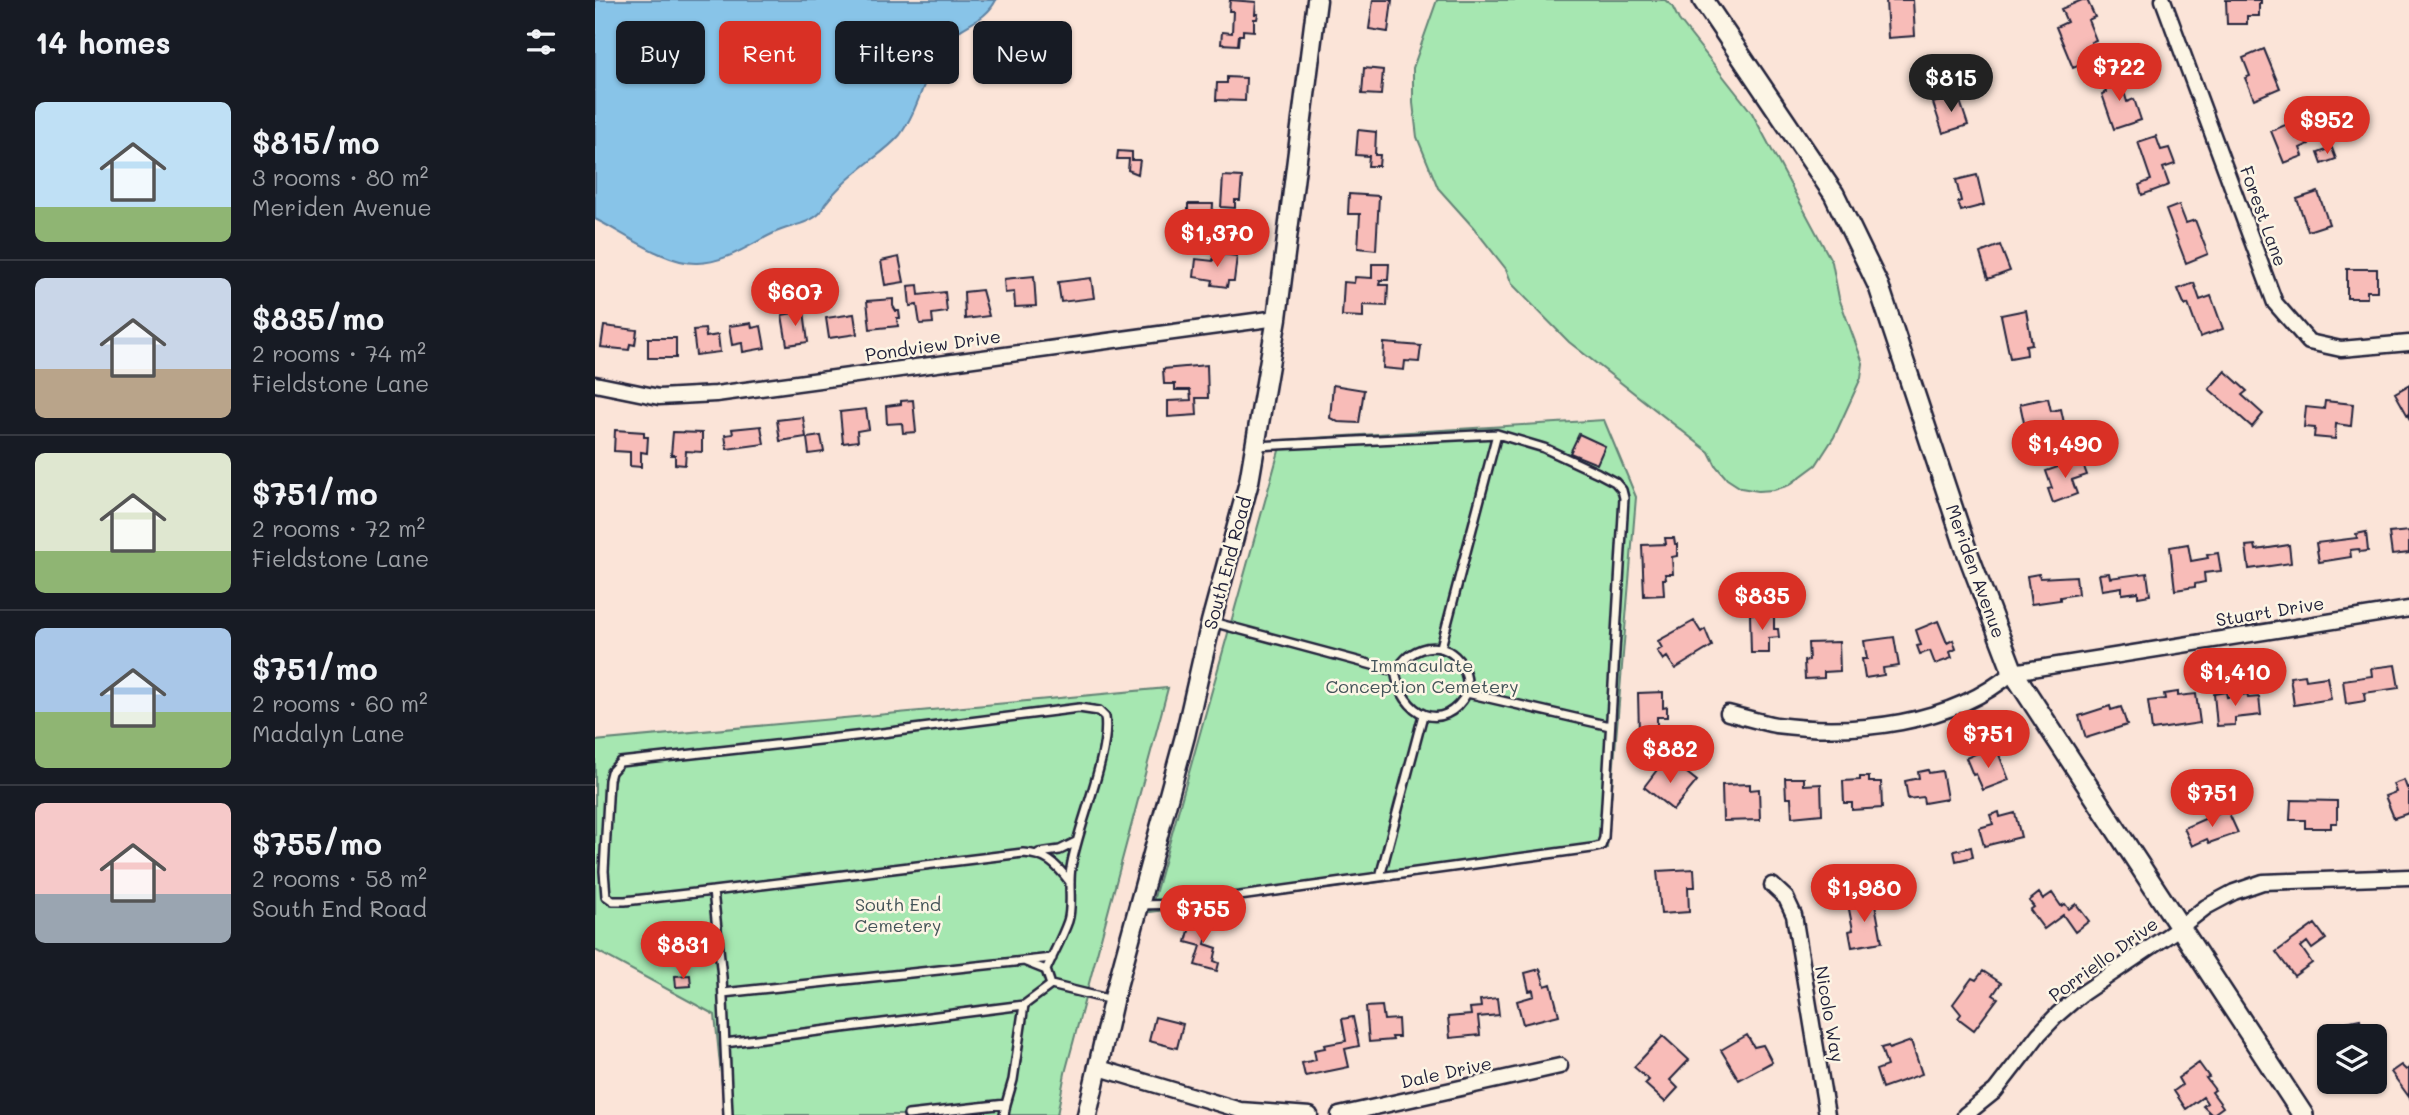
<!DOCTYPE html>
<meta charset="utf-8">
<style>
:root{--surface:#171b24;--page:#242831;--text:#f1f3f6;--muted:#9ea1a6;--line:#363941;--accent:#d93025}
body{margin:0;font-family:Mali,sans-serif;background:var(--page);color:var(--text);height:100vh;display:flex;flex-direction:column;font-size:26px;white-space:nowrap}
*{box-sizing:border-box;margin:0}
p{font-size:23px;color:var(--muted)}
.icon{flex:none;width:38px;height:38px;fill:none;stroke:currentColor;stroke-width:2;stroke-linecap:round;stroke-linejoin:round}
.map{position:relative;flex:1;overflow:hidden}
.details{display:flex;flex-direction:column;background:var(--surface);width:595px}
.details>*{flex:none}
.top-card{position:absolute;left:21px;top:21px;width:665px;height:63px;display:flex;gap:14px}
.tools{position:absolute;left:1722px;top:1024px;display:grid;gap:14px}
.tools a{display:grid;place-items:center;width:70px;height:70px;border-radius:10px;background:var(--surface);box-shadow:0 2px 5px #0004;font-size:35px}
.price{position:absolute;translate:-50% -60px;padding:0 16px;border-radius:24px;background:var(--accent);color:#fff;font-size:23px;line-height:46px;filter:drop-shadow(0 2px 4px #0008)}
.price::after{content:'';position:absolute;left:50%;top:42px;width:21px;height:16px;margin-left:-10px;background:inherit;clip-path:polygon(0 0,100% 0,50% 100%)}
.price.active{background:#222;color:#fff}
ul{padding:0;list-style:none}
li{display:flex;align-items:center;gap:21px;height:175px;padding:0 35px}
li+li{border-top:2px solid var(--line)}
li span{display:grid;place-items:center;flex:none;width:196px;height:140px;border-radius:10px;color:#555}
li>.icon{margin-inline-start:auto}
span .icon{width:84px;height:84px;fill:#fffc;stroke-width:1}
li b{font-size:30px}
h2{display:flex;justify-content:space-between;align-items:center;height:84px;padding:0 35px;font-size:30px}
.tag{padding:0 24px;border-radius:10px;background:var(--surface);box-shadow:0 2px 5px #0004;font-size:24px;line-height:63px}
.tag.active{background:var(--accent);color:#fff}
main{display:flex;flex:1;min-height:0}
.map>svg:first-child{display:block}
.green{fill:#a6e7b1;stroke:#648476;stroke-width:2}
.water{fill:#88c4e8;stroke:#5f83a3;stroke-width:2}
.building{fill:#f8bcb8;stroke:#22223b;stroke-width:2}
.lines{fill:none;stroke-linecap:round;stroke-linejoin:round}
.service-casing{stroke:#22223b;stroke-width:12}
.minor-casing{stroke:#22223b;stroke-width:19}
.tertiary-casing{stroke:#22223b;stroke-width:23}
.secondary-casing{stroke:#22223b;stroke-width:24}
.service{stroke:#fcf5e5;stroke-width:7}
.minor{stroke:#fcf5e5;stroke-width:14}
.tertiary{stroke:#fcf5e5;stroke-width:18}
.secondary{stroke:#fcf5e5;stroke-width:19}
.labels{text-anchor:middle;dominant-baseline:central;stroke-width:5;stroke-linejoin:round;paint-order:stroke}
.street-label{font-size:18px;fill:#22223b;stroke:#fcf5e5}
.park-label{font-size:18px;fill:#435358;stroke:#fcf5e5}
</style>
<main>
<section class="details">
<h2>14 homes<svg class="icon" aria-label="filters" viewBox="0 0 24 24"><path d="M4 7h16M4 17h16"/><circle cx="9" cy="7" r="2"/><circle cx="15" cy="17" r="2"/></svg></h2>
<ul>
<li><span style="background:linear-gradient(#bfe0f5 75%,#8fb573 0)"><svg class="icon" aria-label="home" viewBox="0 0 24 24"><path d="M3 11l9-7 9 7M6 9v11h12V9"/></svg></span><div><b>$815/mo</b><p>3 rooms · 80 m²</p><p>Meriden Avenue</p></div></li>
<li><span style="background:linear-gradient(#c9d6e8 65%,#b9a48a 0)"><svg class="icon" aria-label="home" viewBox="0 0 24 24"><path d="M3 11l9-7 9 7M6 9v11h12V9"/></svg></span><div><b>$835/mo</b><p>2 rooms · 74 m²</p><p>Fieldstone Lane</p></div></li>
<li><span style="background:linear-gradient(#dfe7d0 70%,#8fb573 0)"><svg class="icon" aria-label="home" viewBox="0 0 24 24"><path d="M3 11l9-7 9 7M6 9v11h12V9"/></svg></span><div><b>$751/mo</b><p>2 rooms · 72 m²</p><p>Fieldstone Lane</p></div></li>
<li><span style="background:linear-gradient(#a9c7e8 60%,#8fb573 0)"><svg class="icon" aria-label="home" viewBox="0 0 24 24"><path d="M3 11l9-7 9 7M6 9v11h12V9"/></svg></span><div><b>$751/mo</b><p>2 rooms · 60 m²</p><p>Madalyn Lane</p></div></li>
<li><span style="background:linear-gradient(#f6c9c9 65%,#9aa5b1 0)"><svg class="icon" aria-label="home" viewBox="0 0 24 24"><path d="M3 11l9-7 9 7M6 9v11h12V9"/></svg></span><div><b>$755/mo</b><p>2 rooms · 58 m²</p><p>South End Road</p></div></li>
</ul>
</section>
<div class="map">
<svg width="1814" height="1115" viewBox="0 0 1814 1115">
<rect width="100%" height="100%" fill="#fbe4d8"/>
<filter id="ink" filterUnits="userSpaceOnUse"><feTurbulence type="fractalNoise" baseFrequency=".0143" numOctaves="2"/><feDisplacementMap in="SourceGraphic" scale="14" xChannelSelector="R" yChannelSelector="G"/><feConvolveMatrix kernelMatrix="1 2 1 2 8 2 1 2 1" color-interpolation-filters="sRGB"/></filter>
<g filter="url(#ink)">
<path class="green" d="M842,0H1070L1077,6L1084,20L1157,113L1237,262L1244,298L1268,363L1266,378L1239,437L1221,465L1194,485L1179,490L1163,491L1146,488L1132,479L1121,466L1114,452L974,342L917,284L911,269L878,227L843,188L822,137L818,103V68Z
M1009,420L1041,497L1012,848L785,882L555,912L687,440Z
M573,688L470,1073L462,1115H130L120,1015L0,950V741Z"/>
<path class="water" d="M0,0H401C389,24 366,23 350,44C329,72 325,108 305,135C293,149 278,158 264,170C253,179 239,192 230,204C229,206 226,212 225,213C214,224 194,226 181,232C155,244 131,263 102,263C70,264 29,233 0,219Z"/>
<path class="building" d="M635,0L661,2L660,14H663L662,19H659V31L648,30V35H644L643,45L626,44L627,32L637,33L638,11H634Z
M778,0H797L793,32L774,29Z
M1291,0H1318L1320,36L1293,38Z
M1487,0H1492L1500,17L1493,20L1501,40L1496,42L1502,58L1478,68L1461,27L1472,22L1466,9Z
M1631,0H1666V3H1664V16H1652V24H1632Z
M1669,49L1685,88L1659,99L1650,78L1655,76L1648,58Z
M769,68L788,70L786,95L767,94Z
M1524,74L1532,102L1539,99L1546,120L1519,129L1507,94L1511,92L1507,80Z
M632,77L651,78L650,101L621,100L622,83H632Z
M1363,95L1373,125L1348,133L1338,103Z
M1695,123L1701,138L1710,134L1714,144L1705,148L1708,156L1689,163L1676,131Z
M763,130L781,132L780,155H785L784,166H773L774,156L761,155Z
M1561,136L1566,150L1574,148L1580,164L1568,168L1574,185L1547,195L1544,185L1556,180L1543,142Z
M1737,148L1741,159L1727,164L1723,153Z
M523,151L537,152V160H545L543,174L533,170L534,159H522Z
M1382,175L1389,205L1366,211L1363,202L1366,201L1361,180Z
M628,176L647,177L645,200H640V208L626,207Z
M1723,192L1734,224L1713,231L1702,199Z
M754,194L784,196L781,250L763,248L765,214H753Z
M593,204H618L617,220L593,218Z
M1584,205L1591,223L1600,220L1613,254L1591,263L1571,210Z
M1405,245L1415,271L1393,279L1385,253Z
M619,253L642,256L639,281H633L632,287L617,285L618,280L599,277L601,259L618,261Z
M304,257L309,282L290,285L286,261Z
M777,264H794L793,280H785L784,285H793L792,306L768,305V317L747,316L749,282L759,283L760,277L777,278Z
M1752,269H1782V291H1772V298H1752Z
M439,276L441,306L420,307L419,292L410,293L409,279Z
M496,278L499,298L466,302L463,282Z
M1599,283L1605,300L1616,296L1628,329L1605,337L1593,304L1590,306L1583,289Z
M323,285L324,295L350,292L352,312L337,314L338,323L325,324L322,305L315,306L313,286Z
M387,290L394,316L370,319L369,292Z
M298,299V306L301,311H304L305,318H302L303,326L275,329L272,301Z
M1431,310L1437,344L1431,345L1432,355L1415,358L1406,315Z
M209,311L213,342L192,345L187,315Z
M259,314L262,334L234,338L231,318Z
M156,323L157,328L166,326L170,348L148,352L147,343L137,345L134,326Z
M9,326L42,330L40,345L35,344L34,350L6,347Z
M110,329L111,337L123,335L125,352L101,355L98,330Z
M53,338H81V358H53Z
M789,343L826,346L824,362L810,361L809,370L788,368Z
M612,365L613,398H601L602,415L573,417V401L596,400L595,390H580V384H569L568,369Z
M1630,371L1652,391L1647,395L1668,414L1657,427L1614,389Z
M738,385L769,390L764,423L743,422L735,418Z
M1814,385V418L1800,393Z
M1453,398L1456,411L1466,409L1469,423L1431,432L1425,404Z
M318,400L321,432L308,433L307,423L292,424L291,406L306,404V401Z
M1730,401L1758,404L1756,426L1741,424L1740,439L1719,437L1720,428L1709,427L1711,407L1729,409Z
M271,409L274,429L262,431L263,441L248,443L245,412Z
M208,417L211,437L185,441L182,420Z
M166,426L169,444L132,449L130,435L138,434L137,429Z
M20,430L49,432V437H53L52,453L46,452V467L35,466V452L19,451Z
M78,432L107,433V452L91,451L90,465L80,464V455H76Z
M984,434L1010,446L1002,464L975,453Z
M226,436L229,452L214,454L212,438Z
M1486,459L1492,475L1477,480L1482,494L1458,503L1453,489L1457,488L1451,471Z
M1814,531V553L1797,555L1794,533Z
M1771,532L1773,551L1765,552L1764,549L1755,550L1756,557L1724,562L1721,543L1762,538L1761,534Z
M1070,538H1079L1080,544H1082V556L1077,557L1078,574H1070L1071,579H1068L1069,595L1049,596L1047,545L1071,544Z
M1593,544L1596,561L1613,558L1612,555L1623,553L1626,571L1609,573L1610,582L1600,584V587L1580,590L1575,547Z
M1660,545L1661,550L1694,545L1696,563L1654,569L1651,546Z
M1514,573L1515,578L1552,573L1555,595L1543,597V592L1527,594V587L1507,590L1504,574Z
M1444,574L1445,578L1481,576L1483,594L1465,597V600L1436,604L1432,576Z
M1179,613V629H1183L1184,637L1174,638V653H1156L1155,614Z
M1099,621L1106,632L1110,629L1117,646L1080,669L1072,657L1068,660L1062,651L1067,648L1063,641Z
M1343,621L1352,643L1358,640L1361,649L1355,652L1357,658L1340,664L1335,651L1325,654L1322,646L1326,645L1321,630Z
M1299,637L1304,666L1288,668L1289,675L1270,678L1267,659H1272L1269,641Z
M1244,642L1245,671L1229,672V678L1210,679L1209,661L1214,660L1213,643Z
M1800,665L1804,688L1769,693L1770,701L1751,704L1748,680L1777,676L1776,668Z
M1710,675L1711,680L1732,677L1736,699L1699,705L1695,677Z
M1068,692V708L1072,707V717H1062V732H1044L1043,693Z
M1583,692V696L1601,694L1605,723L1557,730L1553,701L1570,699L1569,694Z
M1631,692L1632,697L1652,694L1653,698L1664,697L1666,715L1640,718V725L1622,726L1619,694Z
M1515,706L1516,710L1526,707L1532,725L1491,738L1484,716Z
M1387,751L1390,758L1403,752L1414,780L1388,790L1381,774L1378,775L1371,758Z
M1068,762L1084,772L1087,769L1102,781L1078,810L1049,787Z
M1333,770L1334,773L1347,771L1352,799L1329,803L1328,797L1313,799L1310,781L1324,778L1323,772Z
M1265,777H1274V782H1286L1287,808L1257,810V803H1249L1248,781L1265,780Z
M1190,778H1209V785L1226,784L1227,814L1197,817L1196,798H1191Z
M1809,780L1812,788L1814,787V813L1799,818L1790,796L1801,792L1798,784Z
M1155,784V790L1164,789L1165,820L1128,821L1127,785Z
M1696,800L1742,801V823H1736V828H1710V820H1695Z
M1632,809L1643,833L1614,843L1612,839L1597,846L1589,828Z
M1404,812L1405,817L1420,813L1426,837L1389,846L1384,828L1398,824L1395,815Z
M1376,847L1378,857L1361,861L1359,851Z
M1099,869L1100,887H1093L1094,912L1066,914L1062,871Z
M1444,893L1448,899L1457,893L1466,906L1470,904L1474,909L1481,904L1494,921L1480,932L1468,915L1449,929L1435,910L1439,907L1434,901Z
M1279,899L1287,942L1257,947L1254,931L1258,930L1253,904Z
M597,919L615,924L610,944L622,948L619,961L624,963L622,971L600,965L606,946L591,942Z
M1720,924L1731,939L1717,949L1712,942L1706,947L1717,963L1699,976L1681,952Z
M945,969L950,986L956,984L964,1015L928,1024L922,1001L939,996L938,990L934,991L930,973Z
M1388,971L1406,983L1398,995L1403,998L1379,1030L1363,1018L1366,1014L1358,1004L1377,978L1381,980Z
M95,975L96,986L81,987L80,976Z
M902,998L904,1015L883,1017L885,1035L855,1038L853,1017L876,1015L875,1008L886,1007L885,1000Z
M787,1006L789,1020L803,1019L804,1037H797L798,1040L774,1042L771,1007Z
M560,1017L588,1024L582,1048L554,1041Z
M758,1017L764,1046L750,1049L754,1067L710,1076L707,1063L721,1060L719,1050L730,1048L729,1045L751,1041L747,1019Z
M1765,1019L1769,1036H1749L1746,1023Z
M1152,1035L1159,1047L1168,1045L1177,1062L1144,1080L1126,1050Z
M1068,1036L1094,1060L1075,1080L1083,1088L1070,1102L1050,1084L1054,1080L1039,1067Z
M1316,1041L1327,1074L1287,1088L1281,1070L1292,1066L1286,1048L1293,1046L1294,1049Z
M1604,1063L1614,1077L1611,1078L1620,1090L1617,1092L1628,1107L1617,1115L1608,1106L1612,1103L1608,1097L1591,1109L1579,1091L1587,1085L1583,1078Z
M1806,1065L1811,1070L1814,1068V1097L1796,1072Z"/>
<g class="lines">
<defs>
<path id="service" d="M617,622L800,671C805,666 809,659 815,655C846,634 876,659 872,693C848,736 807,715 800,671
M846,647L902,434
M872,693L1015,726
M444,853L465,850L481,842
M785,877L828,715
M118,891L428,853C451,854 461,864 475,882
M545,905L586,904L997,848L1006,846L1009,838L1029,498L1027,490L1020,482L1003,473L949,448L902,434L661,446
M431,962L451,970
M128,993L457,958
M130,1043L429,1005
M133,1115L127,977L118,891L30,901H18L11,896L9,871L14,780L16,772L25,762L287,733L484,708L504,711L510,717C516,754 482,827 476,868C473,885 478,905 473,921C467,938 458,954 451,970L456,985
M313,1115L411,1104L418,1080L429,1005L456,985L517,1000
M409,1115L411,1104"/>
<path id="minor" d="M1568,0L1680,303L1714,342L1746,349L1814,343
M0,384L64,397L121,394L682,318
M1133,713C1149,717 1165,722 1181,725C1259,735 1357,725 1418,672L1814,609
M1177,885L1191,898L1199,915L1232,1115
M501,1067L645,1110L715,1115
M744,1115L965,1066
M1370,1115L1400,1091L1444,1034L1463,1014L1485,995L1584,928L1611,907L1639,892L1668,882L1814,877"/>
<path id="tertiary" d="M492,1115L518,1001L590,736L616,622L654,482L682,318L722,0"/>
<path id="secondary" d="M1108,0L1239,194L1284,287L1370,546L1418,672L1708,1115"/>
</defs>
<use href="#service" class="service-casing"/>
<use href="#minor" class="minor-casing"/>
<use href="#tertiary" class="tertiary-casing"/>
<use href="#secondary" class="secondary-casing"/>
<use href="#service" class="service"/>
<use href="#minor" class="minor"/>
<use href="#tertiary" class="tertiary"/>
<use href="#secondary" class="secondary"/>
</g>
</g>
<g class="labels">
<g class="street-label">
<text transform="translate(1669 216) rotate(70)">Forest Lane</text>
<text transform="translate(338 345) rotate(-8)">Pondview Drive</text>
<text transform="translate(632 563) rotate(-75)">South End Road</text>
<text transform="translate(1381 571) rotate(70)">Meriden Avenue</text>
<text transform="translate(1675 611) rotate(-9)">Stuart Drive</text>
<text transform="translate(1508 959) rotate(-36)">Porriello Drive</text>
<text transform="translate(1235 1014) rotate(80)">Nicolo Way</text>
<text transform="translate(851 1072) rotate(-12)">Dale Drive</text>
</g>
<g class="park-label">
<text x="827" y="665">Immaculate<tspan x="827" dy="21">Conception Cemetery</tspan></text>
<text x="303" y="904">South End<tspan x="303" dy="21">Cemetery</tspan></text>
</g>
</g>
</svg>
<div class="tools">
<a><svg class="icon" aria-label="layers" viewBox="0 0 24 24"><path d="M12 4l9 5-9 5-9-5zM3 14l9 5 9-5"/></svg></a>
</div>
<b class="price" style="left:1524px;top:103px">$722</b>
<b class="price active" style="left:1356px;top:114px">$815</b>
<b class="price" style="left:1732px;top:156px">$952</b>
<b class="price" style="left:622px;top:269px">$1,370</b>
<b class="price" style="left:200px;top:328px">$607</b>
<b class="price" style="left:1470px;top:480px">$1,490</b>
<b class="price" style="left:1167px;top:632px">$835</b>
<b class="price" style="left:1640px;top:708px">$1,410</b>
<b class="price" style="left:1393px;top:770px">$751</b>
<b class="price" style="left:1075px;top:785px">$882</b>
<b class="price" style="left:1617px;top:829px">$751</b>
<b class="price" style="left:1269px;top:924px">$1,980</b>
<b class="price" style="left:608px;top:945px">$755</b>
<b class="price" style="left:88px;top:981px">$831</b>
<div class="top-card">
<a class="tag">Buy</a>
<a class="tag active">Rent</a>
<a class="tag">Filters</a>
<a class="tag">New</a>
</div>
</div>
</main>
